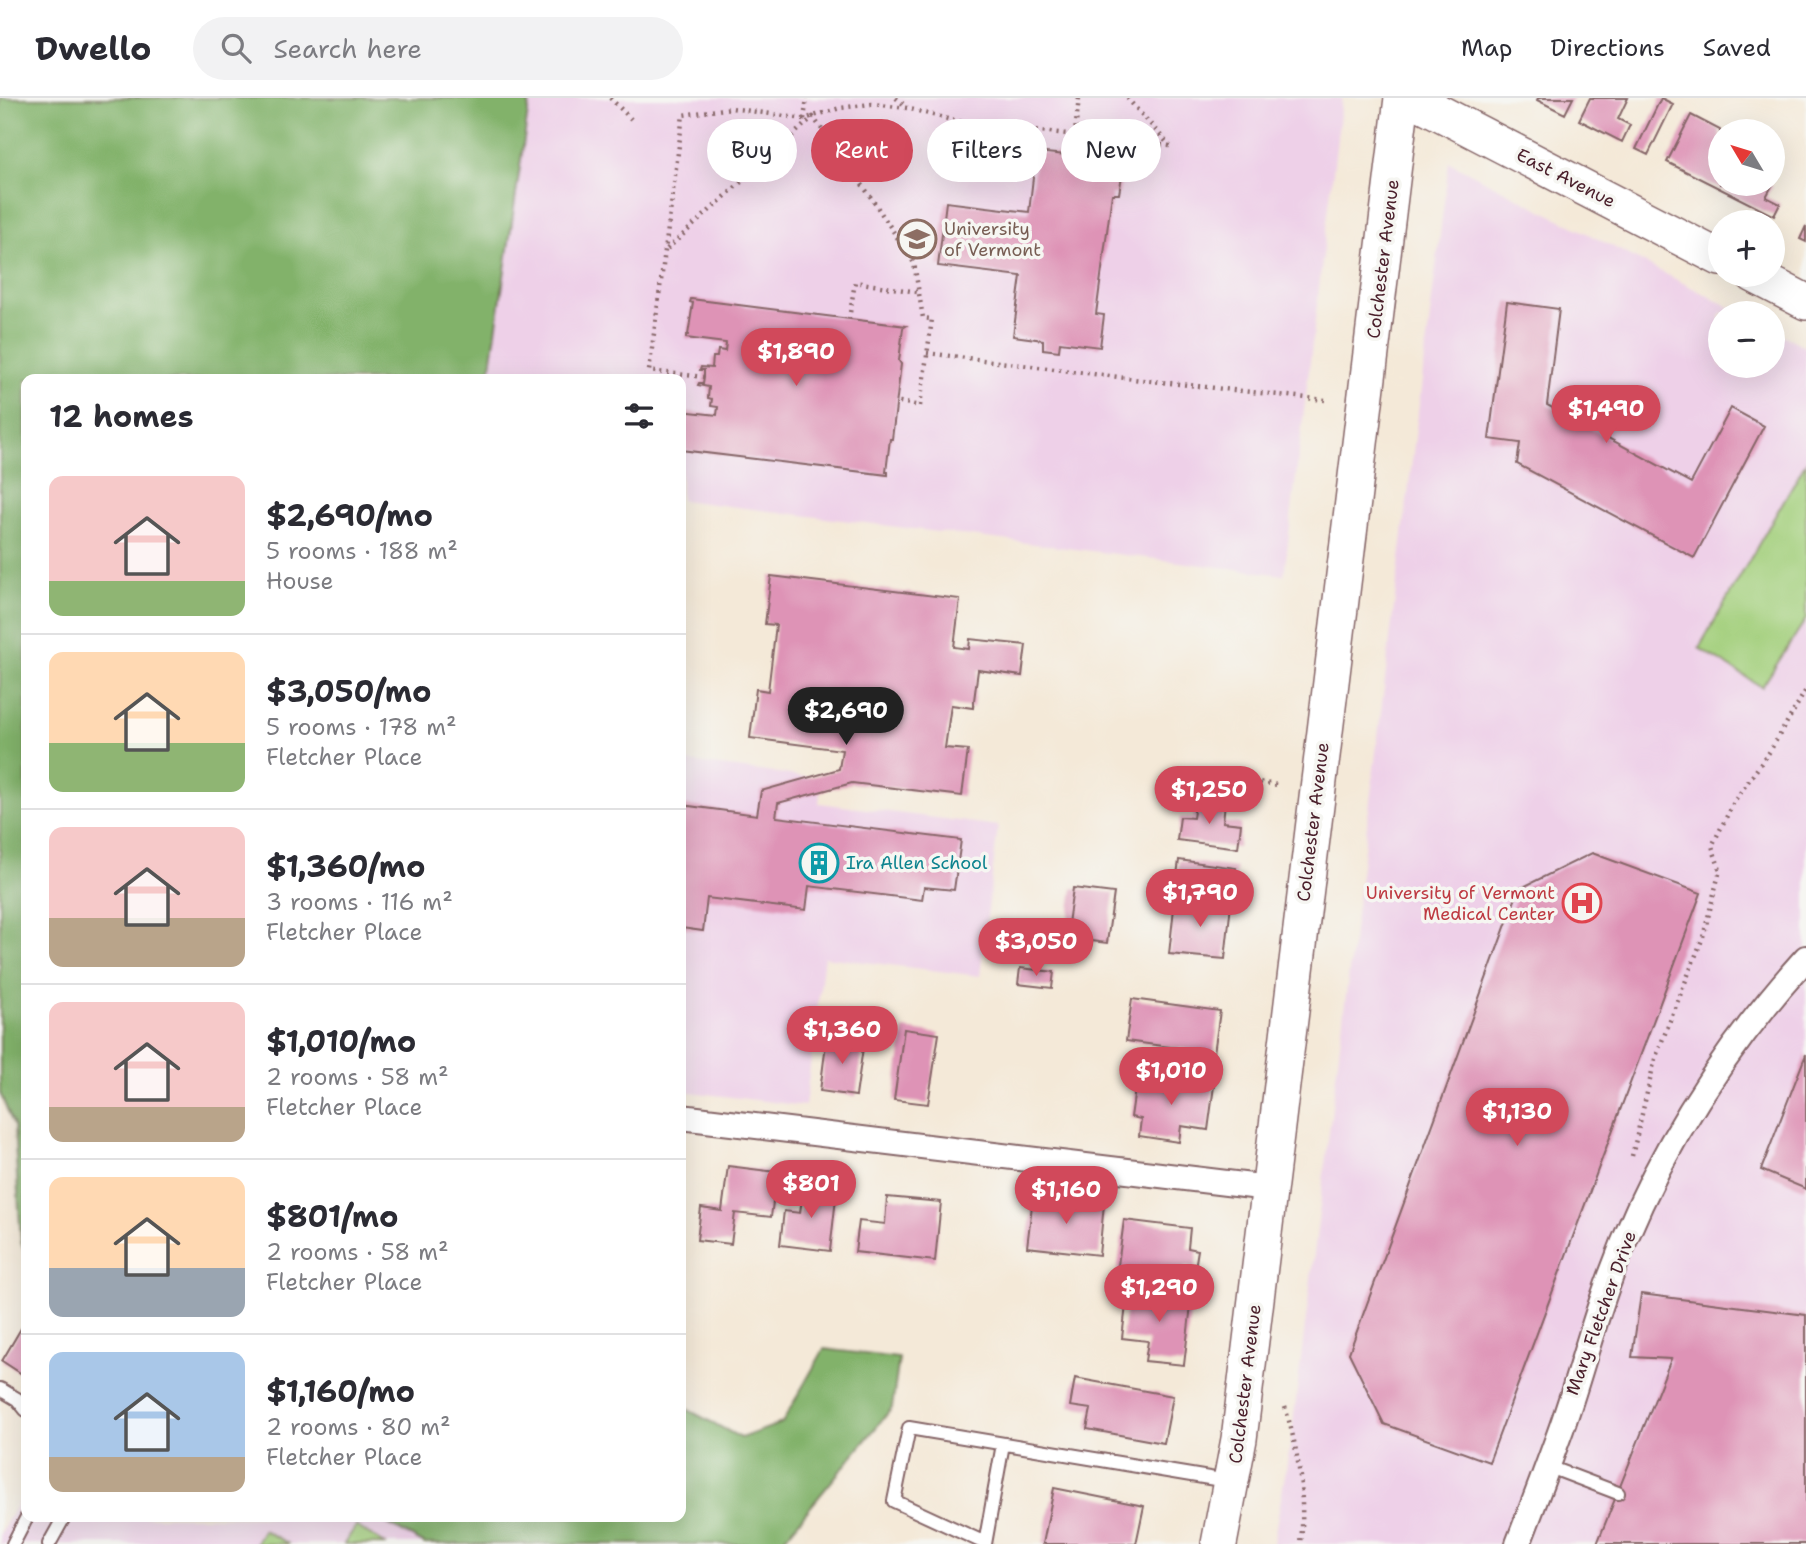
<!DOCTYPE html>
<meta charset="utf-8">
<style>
:root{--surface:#fff;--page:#f2f2f3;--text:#2b2b33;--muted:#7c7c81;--line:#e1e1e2;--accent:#d1495b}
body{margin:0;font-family:"Shantell Sans",sans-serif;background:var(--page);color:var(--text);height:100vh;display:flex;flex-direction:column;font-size:26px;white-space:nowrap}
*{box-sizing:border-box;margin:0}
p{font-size:23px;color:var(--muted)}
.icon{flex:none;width:38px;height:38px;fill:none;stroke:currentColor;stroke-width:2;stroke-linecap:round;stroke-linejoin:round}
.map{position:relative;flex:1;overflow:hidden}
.details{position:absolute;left:21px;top:276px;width:665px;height:1148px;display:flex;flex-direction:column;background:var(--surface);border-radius:14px;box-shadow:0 7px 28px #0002}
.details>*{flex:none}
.banner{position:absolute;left:707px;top:21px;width:665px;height:63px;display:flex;gap:14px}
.needle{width:46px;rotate:308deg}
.fabs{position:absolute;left:1708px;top:21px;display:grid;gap:14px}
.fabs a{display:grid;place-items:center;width:77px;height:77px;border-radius:50%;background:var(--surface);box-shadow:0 7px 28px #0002;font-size:35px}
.price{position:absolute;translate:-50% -60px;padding:0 16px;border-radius:24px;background:var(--accent);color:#fff;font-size:23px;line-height:46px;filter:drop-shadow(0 2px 4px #0008)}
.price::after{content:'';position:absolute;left:50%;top:42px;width:21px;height:16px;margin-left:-10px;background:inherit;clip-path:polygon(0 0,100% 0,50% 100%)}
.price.active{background:#222;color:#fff}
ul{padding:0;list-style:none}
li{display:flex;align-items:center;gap:21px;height:175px;padding:0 28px}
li+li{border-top:2px solid var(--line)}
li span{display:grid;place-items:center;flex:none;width:196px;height:140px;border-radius:14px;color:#555}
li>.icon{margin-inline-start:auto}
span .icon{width:84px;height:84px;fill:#fffc;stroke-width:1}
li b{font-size:30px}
h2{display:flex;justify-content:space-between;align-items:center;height:84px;padding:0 28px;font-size:30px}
.pill{padding:0 24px;border-radius:32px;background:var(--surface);box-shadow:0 7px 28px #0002;font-size:24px;line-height:63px}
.pill.active{background:var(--accent);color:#fff}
header{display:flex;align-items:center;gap:42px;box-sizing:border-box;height:98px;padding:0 35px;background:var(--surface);border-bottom:2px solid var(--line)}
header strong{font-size:33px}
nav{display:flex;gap:38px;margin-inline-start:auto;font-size:24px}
.search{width:490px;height:63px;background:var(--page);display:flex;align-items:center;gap:18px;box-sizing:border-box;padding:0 24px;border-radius:38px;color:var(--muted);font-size:26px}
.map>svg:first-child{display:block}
.built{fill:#eed0e8}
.green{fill:#a3cf7b;stroke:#767753;stroke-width:2}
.forest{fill:#82b26b;stroke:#66684b;stroke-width:2}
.building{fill:#de93b6}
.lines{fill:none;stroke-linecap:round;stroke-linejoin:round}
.service-casing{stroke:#866668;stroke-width:16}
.minor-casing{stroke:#866668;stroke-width:28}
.secondary-casing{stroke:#866668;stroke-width:38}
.path{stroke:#866668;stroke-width:4.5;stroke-dasharray:2 5;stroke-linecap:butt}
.service{stroke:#fff;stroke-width:12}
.minor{stroke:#fff;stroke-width:24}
.secondary{stroke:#fff;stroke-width:35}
.labels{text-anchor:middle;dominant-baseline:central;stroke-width:7;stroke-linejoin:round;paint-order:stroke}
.street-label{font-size:18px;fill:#4a1f2b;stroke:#f6f6f2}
.education-label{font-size:18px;fill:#785e54;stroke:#f6f6f2;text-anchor:start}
.culture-label{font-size:18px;fill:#0d838f;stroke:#f6f6f2;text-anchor:start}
.health-label{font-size:18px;fill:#be3a42;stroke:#f6f6f2;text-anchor:end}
</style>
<header>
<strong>Dwello</strong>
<div class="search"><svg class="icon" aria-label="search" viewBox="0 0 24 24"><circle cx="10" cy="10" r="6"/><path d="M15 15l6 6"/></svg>Search here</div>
<nav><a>Map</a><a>Directions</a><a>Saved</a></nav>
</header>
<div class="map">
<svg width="1806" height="1446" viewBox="0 0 1806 1446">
<rect width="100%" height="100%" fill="#f6f6f2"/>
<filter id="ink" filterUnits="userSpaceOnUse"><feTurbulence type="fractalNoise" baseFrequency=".0143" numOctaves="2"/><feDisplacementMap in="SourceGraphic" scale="14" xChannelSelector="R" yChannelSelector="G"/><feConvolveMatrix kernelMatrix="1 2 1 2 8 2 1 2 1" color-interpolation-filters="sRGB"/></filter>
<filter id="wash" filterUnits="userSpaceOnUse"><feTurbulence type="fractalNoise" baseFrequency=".00686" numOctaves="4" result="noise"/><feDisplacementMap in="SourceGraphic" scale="28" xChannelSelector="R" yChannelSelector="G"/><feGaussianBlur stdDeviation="1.57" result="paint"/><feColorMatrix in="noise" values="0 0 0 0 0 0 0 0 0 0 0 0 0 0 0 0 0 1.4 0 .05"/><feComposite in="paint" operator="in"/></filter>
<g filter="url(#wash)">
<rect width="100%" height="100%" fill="#f4e9d8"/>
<path class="built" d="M528,0H1342L1284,477L681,402V282H489Z
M1449,64L1741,215H1720V268H1773V232L1806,249V1446H1273L1291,1342Z
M681,663L822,681L819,705L998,728L980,878L824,859L805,1008L681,993Z
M26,1390V1419H375L425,1446H0V1436Z"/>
<path class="green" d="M1806,364V521L1762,589L1699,550Z
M356,1428L385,1446H344Z
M263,1432L289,1446H255Z"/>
<path class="forest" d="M0,0H530L489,282H26V1157L21,1144L14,1028L0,995Z
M824,1251L899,1260L892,1310L780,1446H425L375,1419H681V1308L741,1340L782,1325Z"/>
<g id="blocks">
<path class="building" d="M1538,0H1573L1565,16L1537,2Z
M1590,0H1628L1618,21L1630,27L1622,44L1579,22Z
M1661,0L1673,6L1648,57L1636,51Z
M1691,17L1720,32V86H1773L1766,99L1780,106L1774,118L1667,64Z
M1067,50L1085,52L1084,60L1124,65L1119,96H1112L1096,216L1104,217L1100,249L1060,244L1059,253L1043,251V242L1013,238L1021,178L938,168L946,104L1029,114L1036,54L1066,57Z
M1806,128V144L1800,141Z
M691,201L906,228L903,230L899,263L901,266L892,341H890L886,374H888V377L681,352V313L717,317L718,309L711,308L712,301L708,300L709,289L698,287L699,285H703L704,279V272H700L701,269L712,270L713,259H717L718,252L725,253L726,245L686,240V237H688L693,205L690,204Z
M1507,204L1559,211L1547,307L1691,385L1731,310L1764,328L1694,460L1517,366L1520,345L1489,341Z
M771,478L960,501L954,549L969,551L970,541L1026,547L1022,578L978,572L973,610L951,607L945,650L968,652L962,698L852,685L778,705L776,719L961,742L954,792L924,789L922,802L809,788L806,812L707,800L703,833L681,830V707L757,717L761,693L839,671L842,652L750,640L756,591L768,593L776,527L765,526Z
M1196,700L1225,704L1223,724L1241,726L1238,750L1177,742L1180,719L1193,720Z
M1592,755L1701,795L1489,1364L1384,1326L1349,1255L1519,791Z
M1179,762L1236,770L1233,793L1176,785Z
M1073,790L1114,795L1107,845L1066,840Z
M1175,801L1231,806L1225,861L1169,856Z
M1020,870L1054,874L1052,890L1018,886Z
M1132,901L1220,913L1214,955L1126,943Z
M904,931L939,936L928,1006L894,1002Z
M827,938L864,943L856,998L820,993Z
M1806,956V1091L1761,1072Z
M1137,977L1214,988L1208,1032L1181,1028L1179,1044L1139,1038L1141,1021L1131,1019Z
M728,1068L777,1074L771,1119L735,1115L731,1146L697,1142L701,1110L722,1113Z
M804,1087L837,1091L830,1153L780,1147L784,1113L800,1115Z
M887,1099L941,1104L935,1163L855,1154L859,1123L885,1126Z
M1033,1099L1104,1106L1099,1157L1027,1149Z
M1124,1122L1190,1130L1188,1150L1198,1152L1195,1170L1185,1168L1184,1183L1117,1175Z
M1128,1191L1192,1198L1184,1267L1145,1263L1148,1243L1122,1240Z
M1641,1196L1806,1217V1446H1597L1671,1261L1632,1259Z
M26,1222V1269L22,1276L2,1263Z
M1075,1280L1173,1298L1164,1345L1087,1331L1091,1311L1070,1308Z
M1054,1390L1144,1408L1136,1446H1043Z"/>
</g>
</g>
<g filter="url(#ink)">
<use href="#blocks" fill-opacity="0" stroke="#866668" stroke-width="2"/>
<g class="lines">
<defs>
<path id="service" d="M0,1291L17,1301L26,1312
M1547,1368L1618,1395
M985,1445L894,1403L909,1330L1227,1383
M13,1446L27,1419
M49,1446L64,1419
M985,1446L1003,1346"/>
<path id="minor" d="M681,1019L1268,1090
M1518,1446C1532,1410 1546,1373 1559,1337C1578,1285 1591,1231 1610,1180C1653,1061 1722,953 1806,860"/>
<path id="secondary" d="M1411,0L1720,160
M1754,177L1806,204
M1219,1446L1239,1341L1402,0"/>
</defs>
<use href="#service" class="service-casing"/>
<use href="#minor" class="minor-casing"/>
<use href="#secondary" class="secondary-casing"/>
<path class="path" d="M610,0L631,21
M896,0L907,9
M1127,0L1170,48
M804,21L807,0
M1073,51L1079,0
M667,151L813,19L864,89L914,165L923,220L932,221L920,308L895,303
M849,221L855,184L917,194
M927,255L1142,282L1325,302
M704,279L649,273L683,17L731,10L804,21L840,10L872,6L907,10L955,23L1170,48
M1198,675L1278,687
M1632,1058L1655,961L1703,839L1720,772L1712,748L1735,702L1770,653L1806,592
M1285,1309C1299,1355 1305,1398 1301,1446"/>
<use href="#service" class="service"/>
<use href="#minor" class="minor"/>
<use href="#secondary" class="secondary"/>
</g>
</g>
<defs>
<symbol id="university-ring" viewBox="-11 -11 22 22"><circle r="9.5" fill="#f6f6f2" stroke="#8d6e63" stroke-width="1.5"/><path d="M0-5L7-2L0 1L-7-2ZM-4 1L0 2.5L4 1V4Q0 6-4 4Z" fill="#8d6e63"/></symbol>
<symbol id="building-ring" viewBox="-11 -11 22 22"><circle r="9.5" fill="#f6f6f2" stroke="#0f9aa8" stroke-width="1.5"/><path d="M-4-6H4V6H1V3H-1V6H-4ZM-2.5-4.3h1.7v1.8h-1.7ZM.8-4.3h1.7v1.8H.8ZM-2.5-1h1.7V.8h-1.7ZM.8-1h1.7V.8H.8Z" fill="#0f9aa8"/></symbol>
<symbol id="hospital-ring" viewBox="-11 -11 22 22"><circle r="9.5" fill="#f6f6f2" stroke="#e0444e" stroke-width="1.5"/><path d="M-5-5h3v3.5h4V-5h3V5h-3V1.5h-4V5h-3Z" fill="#e0444e"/></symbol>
</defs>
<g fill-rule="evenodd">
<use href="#university-ring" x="895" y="119" width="44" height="44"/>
<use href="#building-ring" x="797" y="743" width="44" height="44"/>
<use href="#hospital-ring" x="1560" y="783" width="44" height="44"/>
</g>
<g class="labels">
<g class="street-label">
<text transform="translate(1566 80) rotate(27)">East Avenue</text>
<text transform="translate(1383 161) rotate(-83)">Colchester Avenue</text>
<text transform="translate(1313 724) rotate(-83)">Colchester Avenue</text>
<text transform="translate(1601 1215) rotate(-70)">Mary Fletcher Drive</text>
<text transform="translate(1245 1286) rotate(-83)">Colchester Avenue</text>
</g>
<g class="education-label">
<text x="944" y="131">University<tspan x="944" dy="21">of Vermont</tspan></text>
</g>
<g class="culture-label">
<text x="846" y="765">Ira Allen School</text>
</g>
<g class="health-label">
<text x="1555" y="795">University of Vermont<tspan x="1555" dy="21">Medical Center</tspan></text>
</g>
</g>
</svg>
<div class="fabs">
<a><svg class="needle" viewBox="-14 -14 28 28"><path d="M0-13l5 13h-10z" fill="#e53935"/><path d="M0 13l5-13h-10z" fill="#7c7c81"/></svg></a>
<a>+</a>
<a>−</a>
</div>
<b class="price" style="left:796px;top:290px">$1,890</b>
<b class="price" style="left:1606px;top:347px">$1,490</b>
<b class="price active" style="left:846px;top:649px">$2,690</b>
<b class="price" style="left:1209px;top:728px">$1,250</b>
<b class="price" style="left:1200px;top:831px">$1,790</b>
<b class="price" style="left:1036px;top:880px">$3,050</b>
<b class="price" style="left:842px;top:968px">$1,360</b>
<b class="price" style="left:1171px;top:1009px">$1,010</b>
<b class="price" style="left:1517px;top:1050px">$1,130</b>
<b class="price" style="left:811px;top:1122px">$801</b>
<b class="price" style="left:1066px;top:1128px">$1,160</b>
<b class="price" style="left:1159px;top:1226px">$1,290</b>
<div class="banner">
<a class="pill">Buy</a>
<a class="pill active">Rent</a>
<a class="pill">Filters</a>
<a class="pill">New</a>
</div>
<section class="details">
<h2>12 homes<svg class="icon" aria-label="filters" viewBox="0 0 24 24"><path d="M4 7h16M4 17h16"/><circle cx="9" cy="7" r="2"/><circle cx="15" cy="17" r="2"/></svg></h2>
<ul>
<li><span style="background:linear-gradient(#f6c9c9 75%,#8fb573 0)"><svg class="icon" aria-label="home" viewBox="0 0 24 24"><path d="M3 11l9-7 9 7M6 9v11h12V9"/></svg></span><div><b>$2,690/mo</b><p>5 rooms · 188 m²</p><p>House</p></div></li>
<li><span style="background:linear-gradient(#ffd9b3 65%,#8fb573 0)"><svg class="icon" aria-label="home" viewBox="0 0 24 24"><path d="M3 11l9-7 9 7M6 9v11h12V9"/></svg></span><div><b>$3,050/mo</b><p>5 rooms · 178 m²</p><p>Fletcher Place</p></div></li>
<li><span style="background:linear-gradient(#f6c9c9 65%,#b9a48a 0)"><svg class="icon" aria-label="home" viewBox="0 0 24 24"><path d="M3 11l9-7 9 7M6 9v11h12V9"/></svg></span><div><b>$1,360/mo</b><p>3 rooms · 116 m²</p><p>Fletcher Place</p></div></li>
<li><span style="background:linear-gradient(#f6c9c9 75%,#b9a48a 0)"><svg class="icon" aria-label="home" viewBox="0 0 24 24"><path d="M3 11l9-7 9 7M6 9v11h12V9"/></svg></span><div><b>$1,010/mo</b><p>2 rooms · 58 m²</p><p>Fletcher Place</p></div></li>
<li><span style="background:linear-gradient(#ffd9b3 65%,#9aa5b1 0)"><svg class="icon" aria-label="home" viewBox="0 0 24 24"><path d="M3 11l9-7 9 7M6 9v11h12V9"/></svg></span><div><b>$801/mo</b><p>2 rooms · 58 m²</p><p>Fletcher Place</p></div></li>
<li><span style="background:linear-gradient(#a9c7e8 75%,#b9a48a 0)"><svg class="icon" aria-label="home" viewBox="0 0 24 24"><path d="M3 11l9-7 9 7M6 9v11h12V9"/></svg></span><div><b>$1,160/mo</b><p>2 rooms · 80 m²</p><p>Fletcher Place</p></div></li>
</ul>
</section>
</div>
